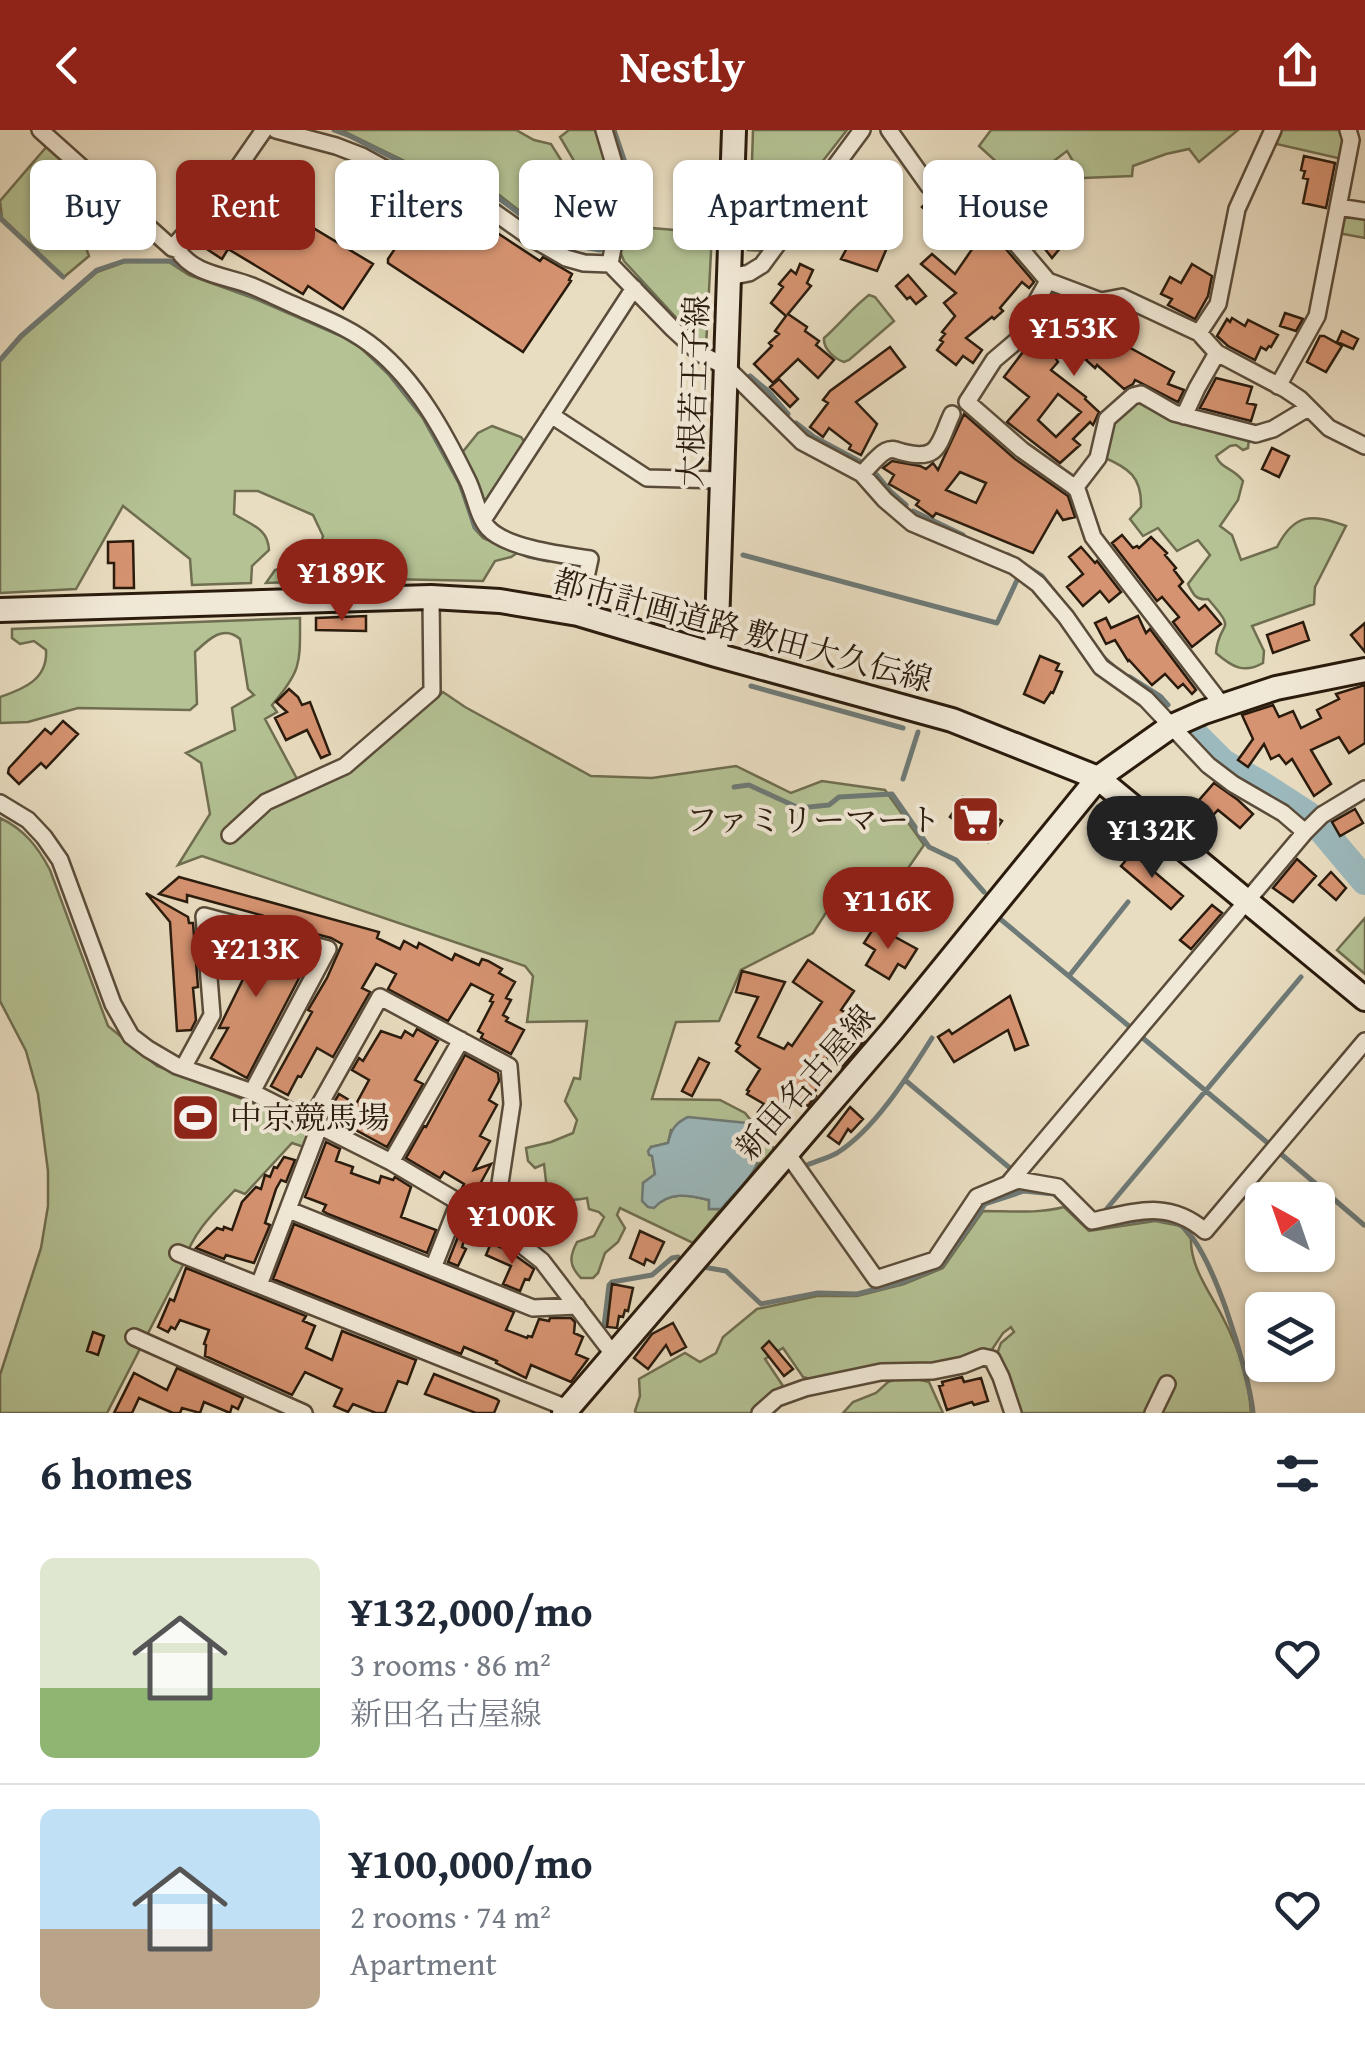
<!DOCTYPE html>
<meta charset="utf-8">
<style>
:root{--surface:#fff;--page:#f2f2f3;--text:#1f2937;--muted:#747a83;--line:#e0e1e3;--accent:#8f2418}
body{margin:0;font-family:"Gentium Book Plus","Noto Serif JP",serif;background:var(--page);color:var(--text);height:100vh;display:flex;flex-direction:column;font-size:38px;white-space:nowrap}
*{box-sizing:border-box;margin:0}
p{font-size:32px;color:var(--muted)}
.icon{flex:none;width:55px;height:55px;fill:none;stroke:currentColor;stroke-width:2;stroke-linecap:round;stroke-linejoin:round}
.map{position:relative;height:1283px;overflow:hidden}
.details{display:flex;flex-direction:column;background:var(--surface);flex:1}
.details>*{flex:none}
.banner{position:absolute;left:30px;top:30px;width:1305px;height:90px;display:flex;gap:20px}
.needle{width:65px;rotate:320deg}
.controls{position:absolute;left:1245px;top:1052px;display:grid;gap:20px}
.controls a{display:grid;place-items:center;width:90px;height:90px;border-radius:15px;background:var(--surface);box-shadow:0 2px 8px #0004;font-size:50px}
.price{position:absolute;translate:-50% -85px;padding:0 22px;border-radius:35px;background:var(--accent);color:#fff;font-size:32px;line-height:65px;filter:drop-shadow(0 2px 5px #0008)}
.price::after{content:'';position:absolute;left:50%;top:60px;width:30px;height:22px;margin-left:-15px;background:inherit;clip-path:polygon(0 0,100% 0,50% 100%)}
.price.current{background:#222;color:#fff}
ul{padding:0;list-style:none}
li{display:flex;align-items:center;gap:30px;height:250px;padding:0 40px}
li+li{border-top:2px solid var(--line)}
li span{display:grid;place-items:center;flex:none;width:280px;height:200px;border-radius:15px;color:#555}
li>.icon{margin-inline-start:auto}
span .icon{width:120px;height:120px;fill:#fffc;stroke-width:1}
li b{font-size:42px}
h2{display:flex;justify-content:space-between;align-items:center;height:120px;padding:0 40px;font-size:42px}
.pill{padding:0 35px;border-radius:15px;background:var(--surface);box-shadow:0 2px 8px #0004;font-size:35px;line-height:90px}
.pill.current{background:var(--accent);color:#fff}
header{display:flex;justify-content:space-between;align-items:center;height:130px;padding:0 40px;background:var(--accent);color:#fff;font-size:45px;font-weight:700}
.map>svg:first-child{display:block}
.green{fill:#b4c294;stroke:#6f6e50;stroke-width:2.5}
.water{fill:#9cb9bd;stroke:#6e7a77;stroke-width:2.5}
.lines{fill:none;stroke-linecap:round;stroke-linejoin:round}
.stream{stroke:#6e7a77;stroke-width:5}
.river{stroke:#9cb9bd;stroke-width:28}
.building{fill:#d69371;stroke:#2a1b0d;stroke-width:2.5;fill-rule:evenodd}
.street-casing{stroke:#5a4c3a;stroke-width:20}
.secondary-casing{stroke:#2a1b0d;stroke-width:28}
.street{stroke:#f1e9d7;stroke-width:15}
.secondary{stroke:#f1e9d7;stroke-width:22}
.labels{text-anchor:middle;dominant-baseline:central;stroke-width:8;stroke-linejoin:round;paint-order:stroke}
.street-label{font-size:32px;fill:#2a1b0d;stroke:#f1e9d7}
.poi-label{font-size:32px;fill:#2a1b0d;stroke:#f1e9d7;text-anchor:end}
</style>
<header><svg class="icon" aria-label="back" viewBox="0 0 24 24"><path d="M15 5l-7 7 7 7"/></svg>Nestly<svg class="icon" aria-label="share" viewBox="0 0 24 24"><path d="M12 15V3M7 8l5-5 5 5M5 13v7h14v-7"/></svg></header>
<div class="map">
<svg width="1365" height="1283" viewBox="0 0 1365 1283">
<rect width="100%" height="100%" fill="#e9ddc1"/>
<filter id="stains"><feTurbulence type="fractalNoise" baseFrequency=".002" numOctaves="4"/><feColorMatrix values="0 0 0 0 .2 0 0 0 0 .09 0 0 0 0 .02 0 0 0 .5 -.17"/></filter>
<radialGradient id="worn" r=".72"><stop offset=".6" stop-color="#630" stop-opacity="0"/><stop offset="1" stop-color="#630" stop-opacity=".3"/></radialGradient>
<path class="green" d="M341,0H516L534,10L551,14L603,97L600,117L567,112L543,99L498,64L481,56L417,37Z
M569,0H596L615,64L598,72L560,7Z
M753,0H847L822,32L827,36L763,121L748,120L750,73L775,70L779,33L752,32Z
M991,0H1238L1199,32L1189,19L1166,24L1133,36L1132,46L1083,48L1067,21L1022,55L979,16Z
M1279,0H1344L1345,9L1342,29L1272,13Z
M48,15L110,70C102,84 89,93 82,107L89,126L64,147L2,88L0,71Z
M1347,84L1365,87V108L1338,103L1341,88Z
M626,96L712,103L706,217L693,206L624,131L619,119Z
M125,132H169L189,145L253,168L343,207L361,218L388,244L422,287L459,354L474,398L483,408L517,423L511,427L495,431L483,451L385,449L266,453L275,440L318,425L323,406L313,385L258,361H235L234,384C251,395 268,398 269,420L252,436L251,453L192,455L190,429L123,376L76,459L0,463V232L22,207L97,142Z
M869,165L875,167L894,191L849,230L844,232C835,229 823,219 824,208C840,194 852,178 869,165Z
M1135,269L1249,308L1248,318L1243,320L1236,315L1230,316L1216,326C1221,339 1234,338 1243,351L1238,370L1220,396L1232,405L1241,430L1277,417C1295,382 1312,384 1346,396L1315,457L1314,474L1252,496L1264,521L1263,533C1244,544 1232,537 1216,523C1219,489 1239,504 1208,469C1196,471 1193,464 1188,454L1210,425L1198,410L1177,421L1158,398L1143,406L1130,389L1141,377C1142,347 1129,338 1103,327L1109,292Z
M492,296L521,307L526,314L488,374L482,371L461,324L478,303Z
M300,488C300,533 302,540 272,575L277,582L265,589L297,649L260,666L253,681L267,678L347,643L443,562L465,577L591,646L652,648L736,636L791,663L822,651L885,660L924,715L869,795L829,778L813,803L741,840L719,891L676,892L652,969L720,970L745,983L776,1021L759,1039L757,1037L761,1026L671,1000L668,1013L651,1017L655,1045L643,1053L654,1077C670,1061 689,1065 709,1070V1079H721L693,1113L620,1078L617,1085L625,1098L618,1112L605,1123L598,1143L593,1148H581C569,1136 569,1127 577,1112L594,1106L604,1087L599,1082L589,1079L587,1068C570,1072 561,1069 547,1060L544,1034L535,1038L528,1031L526,1018L551,1012L573,1003L577,990L565,971L574,948L580,949L587,891L527,892L533,846L525,836L202,726L178,735L210,684L201,633L186,623L235,600L232,578L254,565L248,559L240,509C223,494 208,510 195,522L197,574L190,580L78,578L28,592L0,593V567C24,559 48,549 46,520L34,511L20,514L12,508V499Z
M0,688C24,699 38,717 50,740L108,896L157,936L276,982L310,1002L304,1017L292,1013L245,1064L235,1060C215,1081 191,1104 184,1133L107,1283H0V1245L41,1118L48,1076V1041L38,964L26,921L0,871Z
M1365,788V844L1337,820Z
M1064,1077L1089,1101L1155,1091L1181,1096L1191,1109C1190,1138 1212,1165 1224,1190C1239,1219 1249,1252 1251,1283H1016L995,1229L1001,1213L1014,1202L1011,1197L1003,1203L991,1221L965,1231L817,1251L803,1247L783,1218L765,1229L783,1256L781,1261L754,1283H636L635,1281L640,1266L639,1249L685,1223L700,1232L716,1223L723,1207L757,1179L817,1166H857L904,1154L943,1138L983,1081C1011,1081 1037,1084 1064,1077Z
M904,1246L929,1252L943,1283H843L853,1272L876,1263L888,1252Z"/>
<path class="water" d="M688,987L747,993C780,1026 743,1053 721,1079H709V1070C689,1065 669,1061 654,1078L648,1077L642,1071L643,1053L655,1044L652,1026L649,1025L648,1021L651,1017L668,1013C671,1000 675,993 688,987Z"/>
<g class="lines">
<path class="stream" d="M334,0L350,6L415,39L478,56L496,66L542,101L566,114L600,120
M614,0L632,53
M0,85L1,89L63,147
M637,150L683,199
M215,152L254,166L339,203
M365,219L390,243L424,286L461,354L475,397L492,410
M0,230L21,206L97,140L124,131H171L200,147
M750,246L768,261L788,284
M796,293L814,307L861,332
M877,345L891,362L906,375
M913,381L963,405
M516,421L528,426L548,430
M743,425L997,493L1018,448
M1008,425L1042,446L1082,497
M572,466L580,435L574,434
M1103,527L1116,539
M1130,547L1160,566L1168,575
M751,556L903,598
M903,649L918,602
M734,657L749,655L799,678L829,675L839,667L892,664L929,717L956,730L984,762
M999,788L1130,897
M1069,846L1128,772
M1144,909L1269,1014
M905,950L1011,1039
M1281,1024L1364,1095
M807,1035C817,1031 828,1028 837,1023C875,999 908,946 932,908
M1104,1082L1301,847
M1100,1097C1125,1093 1152,1084 1176,1093C1210,1106 1250,1247 1253,1283
M703,1137L726,1141L761,1174L818,1163L857,1164L903,1152L941,1136L985,1074L1024,1061L1054,1064L1064,1074
M604,1196L609,1155L612,1152L652,1145L672,1128L678,1127"/>
<path class="river" d="M1194,604L1223,633L1260,654L1311,687L1365,751"/>
</g>
<path class="building" d="M1304,26L1335,33L1326,78L1303,73L1308,49L1303,48L1305,41L1301,40Z
M1000,47L1003,50L1005,48L1047,88L1054,82L1072,104L1052,128L1041,114L1036,119L1022,103L1029,97L992,61L995,59L992,55Z
M242,55L373,134L343,179L308,156L303,164L228,119L222,129L202,116Z
M944,63L962,86L999,111L1034,152L1029,158L1022,152L1000,178L1003,181L994,189L992,187L966,208L982,220L973,233L963,226L956,235L937,220L943,212L940,210L945,204L942,202L955,186L944,173L956,163L921,134L932,124L955,144L977,112L961,100L953,108L922,77L934,65Z
M439,73L470,92L473,87L540,131L543,127L572,144L569,150L571,151L523,222L388,133V129L423,77L432,83Z
M869,97L883,103L876,109L886,120L877,141L841,129L855,103L865,107Z
M800,134L813,140L807,153L811,156L788,184L807,197L805,201L819,211L816,215L834,230L818,248L798,229L773,253L754,234L772,216L769,213L779,204L775,201L786,186L771,173L783,157L779,154L791,140L796,144Z
M1192,134L1212,146L1208,166L1195,189L1168,175L1172,169L1161,164L1170,147L1181,153Z
M908,145L926,166L916,174L910,167L907,169L896,156Z
M1053,165L1069,171L1095,192L1101,187L1127,210L1114,209L1174,242L1168,254L1184,260L1178,272L1135,250L1133,254L1124,259L1097,235L1095,238L1086,230L1099,216L1062,198L1053,217L1058,222L1059,226L1056,229L1058,232L1051,240L1086,267L1085,269L1099,282L1094,293L1093,295L1090,292L1073,309L1080,315L1060,333L1007,292L1029,267L1004,247L1026,218L1047,195L1041,192ZM1058,264L1081,282L1056,307L1038,290Z
M1285,183L1303,189L1296,201L1280,196Z
M1232,188L1245,196L1248,190L1278,205L1271,217L1269,216L1266,220L1261,217L1255,230L1228,216L1217,206L1227,189L1230,192Z
M1342,201L1358,209L1353,219L1337,212Z
M1320,206H1324L1342,216L1326,242L1307,232Z
M890,217L905,237L856,272L877,294L861,325L849,319L851,315L829,298L823,307L810,297L828,273L823,270L830,261Z
M1216,248L1252,257L1247,273L1256,275L1251,291L1200,278Z
M779,249L798,269L790,277L770,257Z
M964,284L1015,329L1068,366L1075,387L1063,390L1057,381L1033,423L936,383L933,387L916,375L919,371L889,354L894,345L883,338L892,331L920,336L926,339L933,333L938,340ZM960,342L986,353L976,373L946,360Z
M1272,318L1289,326L1279,347L1262,339Z
M1122,405L1133,418L1137,416L1139,418L1151,407L1167,423L1165,425L1176,438L1174,440L1183,452L1179,456L1199,480L1205,475L1221,494L1192,517L1173,492L1179,487L1162,467L1157,471L1112,413Z
M133,411L134,458H114V433H108V412Z
M1081,417L1095,433L1097,431L1121,462L1109,472L1100,461L1083,476L1067,457L1083,444L1069,427Z
M366,486V501L316,500V488Z
M1138,486L1146,503L1150,499L1196,560L1192,564L1183,554L1178,558L1165,544L1152,555L1129,530L1128,531L1115,510L1106,514L1095,493L1106,488L1111,498Z
M1303,492L1309,510L1273,523L1267,505Z
M1365,493V522L1351,505Z
M1040,526L1059,534L1056,540L1062,542L1053,563L1051,562L1044,573L1024,564Z
M1365,555V613L1349,623L1339,607L1311,620L1331,654L1314,666L1292,629L1286,634L1279,625L1271,629L1264,614L1248,637L1238,630L1253,609L1242,585L1273,575L1279,587L1293,581L1301,598L1321,588L1317,580L1339,569L1336,564Z
M289,559L298,567L302,575L310,572L330,624L321,628L307,600L286,610L275,588L287,582L276,572Z
M63,591L78,604L46,638L41,633L19,654L8,643L9,638L45,599L51,604Z
M1214,653L1238,670L1253,684L1240,698L1218,680L1202,697L1187,684Z
M963,667L1002,691L988,712L950,687Z
M1355,679L1363,693L1340,706L1332,692Z
M1132,723L1183,766L1171,779L1121,736Z
M1297,729L1316,746L1293,772L1273,758Z
M1331,742L1346,758L1336,770L1319,755Z
M179,747L379,802L377,808L400,819L404,811L417,818L419,813L452,830L455,824L479,835L482,829L488,831L502,839L499,843L515,852L506,868L511,870L503,885L508,888L506,891L524,900L511,924L481,908L483,904L478,901L493,872L490,871L493,865L471,854L448,891L388,859L396,844L376,834L362,858L370,862L333,927L317,918L301,947L298,946L288,965L271,956L312,882L308,880L327,848L342,814L331,808L252,787L264,786L187,765V772L159,764Z
M146,763L188,787L189,793H193L198,857L193,858L196,890L191,900L177,901L170,792Z
M1212,775L1222,783L1191,819L1180,810Z
M875,796L917,819L905,838L898,834L889,849L866,835L875,820L864,813Z
M232,805L297,822L309,829L247,948L211,928L228,898H219L249,837L218,820L224,807L229,810Z
M808,830L854,861L841,880L848,884L842,892L864,911L841,938L828,927L814,949L821,953L813,964L816,966L808,976L795,967L773,994L758,982L764,974L747,964L749,961L747,960L760,939L736,921L740,916L736,913L758,867L736,862L742,841L785,852L758,907L784,919L788,913L792,916L822,872L793,852Z
M1010,866L1028,915L1015,920L1008,900L954,932L938,907L949,900L952,904Z
M417,899L438,911L415,950L423,954L387,1017L339,991L338,993L329,988L327,984L339,964L356,974L369,950L352,940L359,928L363,931L381,901L401,908L405,901L413,906Z
M465,925L498,943L499,951L489,970L497,975L480,1006L490,1011L474,1040L491,1034L479,1056L486,1060L479,1071L461,1060L464,1054L444,1042L440,1048L406,1028L424,996L426,997Z
M699,928L709,933L692,966L682,961Z
M850,977L863,989L851,1002L848,999L839,1014L828,1006Z
M326,1012L340,1019L336,1031L353,1037L351,1043L379,1053L381,1046L393,1050L395,1047L411,1057L401,1087L436,1100L427,1123L328,1084L323,1081L326,1075L305,1067Z
M284,1027L295,1030L286,1052L281,1050L276,1059L265,1093L270,1095L254,1133L226,1125L224,1129L196,1118L217,1098L223,1100L224,1097L232,1100L242,1072L256,1057L261,1059L265,1045L270,1047L274,1037L277,1038Z
M465,1089L470,1092L462,1117L466,1119L458,1136L448,1132Z
M294,1094L514,1182L506,1200L527,1208L528,1206L532,1207L539,1189L549,1191L550,1188H571L575,1192L574,1203L583,1207L576,1224L588,1229L571,1252L531,1235L526,1248L496,1233L497,1231L464,1217L461,1224L273,1149Z
M640,1101L664,1112L654,1133L646,1129L644,1135L630,1128Z
M491,1113L509,1121L534,1139L529,1150L525,1149L520,1161L503,1154L511,1136L486,1125Z
M186,1138L306,1186L303,1191L315,1196L306,1218L332,1230L342,1201L416,1230L407,1254L398,1251L385,1283H376L353,1274L348,1282L334,1276L342,1259L305,1242L292,1265L205,1226L206,1215L204,1214L209,1200L180,1190L175,1199L171,1197L168,1202L158,1197L170,1169L174,1171Z
M612,1154L633,1158L628,1181L625,1180L623,1187L619,1186L617,1198L607,1197Z
M673,1193L686,1217L671,1225L666,1215L648,1239L634,1228L652,1204Z
M93,1202L104,1206L98,1225L87,1221Z
M769,1211L793,1239L784,1246L762,1218Z
M177,1238L243,1268L238,1279L232,1276L230,1283L204,1272L200,1283L182,1278L180,1283H173L139,1268L132,1283H114L134,1243L167,1260Z
M434,1244L497,1269L499,1271L494,1283H476L425,1264Z
M962,1247L964,1252L981,1248L988,1271L974,1275L972,1272L947,1280L939,1256L943,1255L942,1252Z"/>
<g class="lines">
<defs>
<path id="street" d="M40,0L172,118L178,120C193,145 228,146 252,156C266,162 280,169 294,175C323,188 351,198 375,218C417,252 444,302 467,349C475,364 477,385 488,398C506,418 563,425 590,429L578,484
M276,0L336,16L362,26L417,56L473,71L490,79L528,106L566,128L584,133L610,134L673,199L699,223L726,237L802,312L862,344L885,370L912,393L1014,436L1038,454L1066,487L1101,537L1146,569L1208,635L1233,654L1283,683L1305,702
M604,0L623,64L610,134
M889,0L928,55L948,50L969,77L1007,103L1048,151L1101,171L1122,167L1199,203
M1273,0L1237,79L1218,174L1199,203L1217,223L1285,259L1300,269L1329,298L1365,316
M1338,77L1365,81
M172,118L214,72L264,0
M729,147L749,143L762,135L862,0
M1048,151L1030,183L1028,201L994,230L967,272L1022,320L1077,359L1093,407L1223,576
M1278,256L1317,186L1351,10L1348,0
M551,285L647,348L722,350
M1184,286L1197,258L1217,223
M862,344C869,337 878,325 886,321C892,318 896,320 902,322C940,332 938,314 952,284
M1075,358L1098,328L1107,289L1133,266L1141,264L1174,283L1256,304L1273,299L1308,278
M483,390L634,158
M0,673L28,690L44,707L60,730L113,874L131,906L148,919L177,936L252,962L391,1032L494,1093L542,1131L613,1224
M230,705L266,672L345,636L432,561L431,467
M183,938L212,885L204,786L328,819L252,962
M311,990L380,867L509,936L512,974L494,1093
M787,1023L876,1149L935,1130L977,1067L1018,1050L1058,1057L1092,1091C1135,1082 1168,1069 1205,1101L1365,911
M391,1032L461,910
M1009,1053L1305,702L1322,685L1365,659
M289,1080L533,1178L577,1176
M178,1123L567,1278
M433,1138L459,1072
M259,1155L320,995
M134,1207L304,1283
M760,1283L777,1268L805,1258L881,1242L933,1241L963,1235L983,1227L992,1229L1001,1247L1013,1283
M1153,1283L1167,1254"/>
<path id="secondary" d="M0,480L431,467L500,471L578,484L716,525L952,590L1098,648L1365,869
M716,525L734,0
M564,1283L892,901L1098,648L1170,597L1204,582L1276,558L1365,540"/>
</defs>
<use href="#street" class="street-casing"/>
<use href="#secondary" class="secondary-casing"/>
<use href="#street" class="street"/>
<use href="#secondary" class="secondary"/>
</g>
<defs>
<symbol id="supermarket-square" viewBox="-11 -11 22 22"><rect x="-9" y="-9" width="18" height="18" rx="4" fill="#8f2418" stroke="#f1e9d7"/><path d="M-6-5.5h2.5l.6 2H6L4.5 2H-2.5L-4.4-4H-6ZM-1.5 3.2a1.3 1.3 0 1 0 .1 0ZM3 3.2a1.3 1.3 0 1 0 .1 0Z" fill="#fff"/></symbol>
<symbol id="stadium-square" viewBox="-11 -11 22 22"><rect x="-9" y="-9" width="18" height="18" rx="4" fill="#8f2418" stroke="#f1e9d7"/><path d="M0-5a6.5 5 0 1 0 0 10a6.5 5 0 1 0 0-10ZM-3.5-1.8h7v3.6h-7Z" fill="#fff"/></symbol>
</defs>
<g fill-rule="evenodd">
<use href="#supermarket-square" x="948" y="662" width="55" height="55"/>
<use href="#stadium-square" x="168" y="960" width="55" height="55"/>
</g>
<g class="labels">
<g class="street-label">
<text transform="translate(693 261) rotate(-88)">大根若王子線</text>
<text transform="translate(743 500) rotate(15)">都市計画道路 敷田大久伝線</text>
<text transform="translate(805 952) rotate(-49)">新田名古屋線</text>
</g>
<g class="poi-label">
<text x="941" y="689">ファミリーマート</text>
<text x="230" y="987" text-anchor="start">中京競馬場</text>
</g>
</g>
<rect width="100%" height="100%" filter="url(#stains)"/>
<rect width="100%" height="100%" fill="url(#worn)"/>
</svg>
<div class="controls">
<a><svg class="needle" viewBox="-14 -14 28 28"><path d="M0-13l5 13h-10z" fill="#e53935"/><path d="M0 13l5-13h-10z" fill="#747a83"/></svg></a>
<a><svg class="icon" aria-label="layers" viewBox="0 0 24 24"><path d="M12 4l9 5-9 5-9-5zM3 14l9 5 9-5"/></svg></a>
</div>
<b class="price" style="left:1074px;top:249px">¥153K</b>
<b class="price" style="left:342px;top:494px">¥189K</b>
<b class="price current" style="left:1152px;top:751px">¥132K</b>
<b class="price" style="left:888px;top:822px">¥116K</b>
<b class="price" style="left:256px;top:870px">¥213K</b>
<b class="price" style="left:512px;top:1137px">¥100K</b>
<div class="banner">
<a class="pill">Buy</a>
<a class="pill current">Rent</a>
<a class="pill">Filters</a>
<a class="pill">New</a>
<a class="pill">Apartment</a>
<a class="pill">House</a>
</div>
</div>
<section class="details">
<h2>6 homes<svg class="icon" aria-label="filters" viewBox="0 0 24 24"><path d="M4 7h16M4 17h16"/><circle cx="9" cy="7" r="2"/><circle cx="15" cy="17" r="2"/></svg></h2>
<ul>
<li><span style="background:linear-gradient(#dfe7d0 65%,#8fb573 0)"><svg class="icon" aria-label="home" viewBox="0 0 24 24"><path d="M3 11l9-7 9 7M6 9v11h12V9"/></svg></span><div><b>¥132,000/mo</b><p>3 rooms · 86 m²</p><p>新田名古屋線</p></div><svg class="icon" aria-label="heart" viewBox="0 0 24 24"><path d="M12 20l-8-8c-3-5 5-10 8-4 3-6 11-1 8 4z"/></svg></li>
<li><span style="background:linear-gradient(#bfe0f5 60%,#b9a48a 0)"><svg class="icon" aria-label="home" viewBox="0 0 24 24"><path d="M3 11l9-7 9 7M6 9v11h12V9"/></svg></span><div><b>¥100,000/mo</b><p>2 rooms · 74 m²</p><p>Apartment</p></div><svg class="icon" aria-label="heart" viewBox="0 0 24 24"><path d="M12 20l-8-8c-3-5 5-10 8-4 3-6 11-1 8 4z"/></svg></li>
</ul>
</section>
